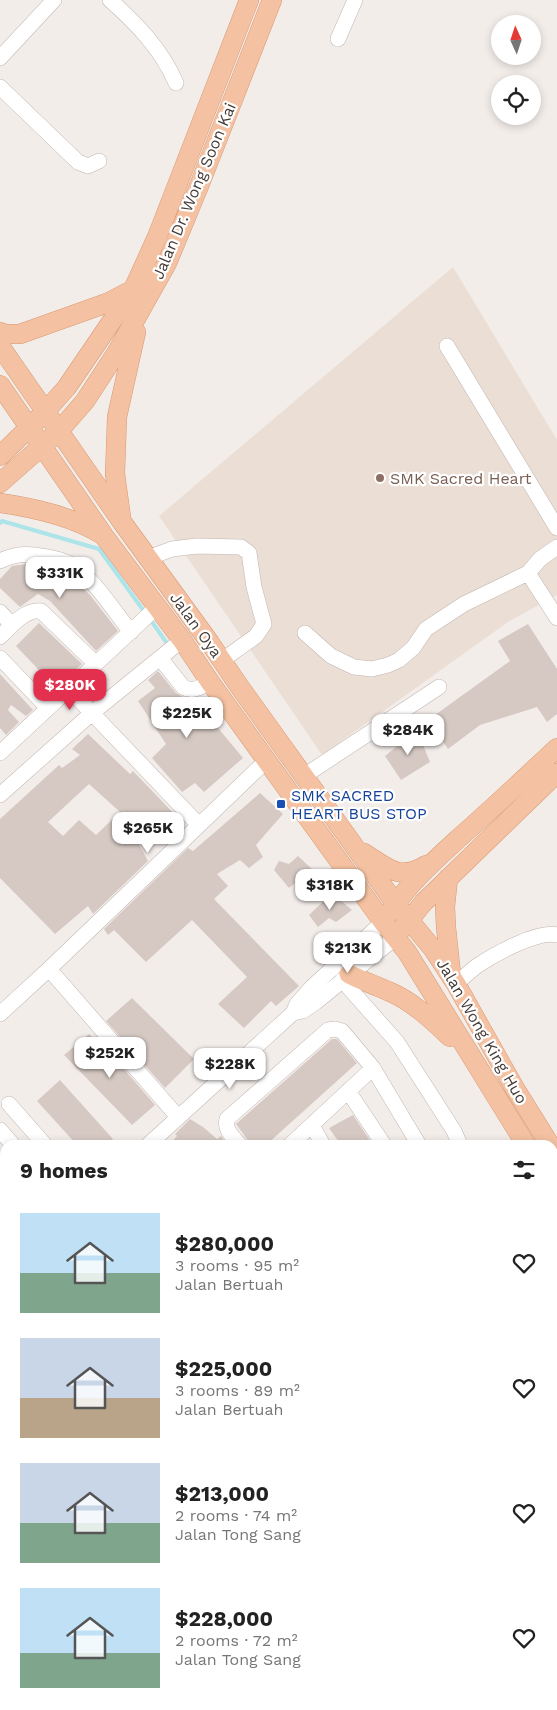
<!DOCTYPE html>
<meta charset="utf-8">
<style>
:root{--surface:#fff;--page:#f6f6f6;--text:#222;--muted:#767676;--accent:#e4304f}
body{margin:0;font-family:"Work Sans",sans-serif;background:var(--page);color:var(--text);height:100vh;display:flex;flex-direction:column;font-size:19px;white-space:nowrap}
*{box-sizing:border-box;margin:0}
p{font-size:16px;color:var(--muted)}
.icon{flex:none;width:28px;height:28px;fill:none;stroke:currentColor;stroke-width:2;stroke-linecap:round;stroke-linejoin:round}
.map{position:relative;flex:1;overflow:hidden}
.details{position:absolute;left:0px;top:1140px;width:558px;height:570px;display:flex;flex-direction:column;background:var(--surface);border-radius:15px 15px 0 0;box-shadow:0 2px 8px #0003}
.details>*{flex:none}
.needle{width:32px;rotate:357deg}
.controls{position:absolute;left:491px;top:15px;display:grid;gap:10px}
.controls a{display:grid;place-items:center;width:50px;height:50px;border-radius:50%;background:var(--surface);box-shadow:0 2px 8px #0003;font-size:25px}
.price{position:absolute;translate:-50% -42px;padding:0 11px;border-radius:10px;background:#fff;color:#222;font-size:16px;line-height:32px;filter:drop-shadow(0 1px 2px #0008)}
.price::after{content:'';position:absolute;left:50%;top:30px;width:15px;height:11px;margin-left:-8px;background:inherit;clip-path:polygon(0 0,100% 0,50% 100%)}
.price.selected{background:var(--accent);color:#fff}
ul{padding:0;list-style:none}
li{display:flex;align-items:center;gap:15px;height:125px;padding:0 20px}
li span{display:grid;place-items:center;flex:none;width:140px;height:100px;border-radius:0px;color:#555}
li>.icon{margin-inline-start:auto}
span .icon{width:60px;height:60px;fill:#fffc;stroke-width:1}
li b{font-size:21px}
h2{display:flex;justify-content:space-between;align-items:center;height:60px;padding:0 20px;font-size:21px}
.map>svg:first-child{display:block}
.education{fill:#ebded5}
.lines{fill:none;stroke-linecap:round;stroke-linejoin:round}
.stream{stroke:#ace4e9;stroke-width:4}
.building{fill:#d6c9c3;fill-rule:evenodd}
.minor-casing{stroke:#c1b5b0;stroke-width:16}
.major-casing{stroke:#d89973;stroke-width:20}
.minor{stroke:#fff;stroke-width:15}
.major{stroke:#f4c2a2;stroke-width:19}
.education-dot{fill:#8d6e63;stroke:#fff;stroke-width:2}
.transit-dot{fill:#1a4fb4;stroke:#fff;stroke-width:2}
.labels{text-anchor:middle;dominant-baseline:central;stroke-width:4.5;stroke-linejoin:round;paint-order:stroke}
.street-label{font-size:16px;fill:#463c38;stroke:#fff}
.education-label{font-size:16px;fill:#785e54;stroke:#fff;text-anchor:start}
.transit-label{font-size:16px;fill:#164399;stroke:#fff;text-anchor:start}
</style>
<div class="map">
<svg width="557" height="1710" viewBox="0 0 557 1710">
<rect width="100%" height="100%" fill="#f3edea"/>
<path class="education" d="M453,267L557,440V595L508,622L322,755L159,516Z"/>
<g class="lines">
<path class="stream" d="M0,523L2,521L99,549L146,614
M150,619L166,642"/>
</g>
<path class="building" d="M26,564L52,568L70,575L90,595L118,631L96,651L50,601L38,594L20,607L0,588V579L12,566Z
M39,623L82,664L56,688L16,646Z
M528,624L557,669V714L547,722L537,707L480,725L448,749L428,720L510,661L498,641Z
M158,671L176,693L185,698L199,715L204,711L243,758L204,792L195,783L182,792L152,758L166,744L138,701L155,688L148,680Z
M0,674L33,710L26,716L11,705L8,710L19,722L6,735L0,728Z
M417,730L430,762L401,780L385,756Z
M88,734L130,774L133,771L180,820L165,835L150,829L138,843L148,861L93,914L88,906L55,934L0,878V819L59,765L62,768L80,755L72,749ZM89,784L120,812L96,835L79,820L63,836L48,822Z
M260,793L283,814L256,845L263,857L249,868L240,860L217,874L228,886L214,899L299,986L276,1006L271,1001L244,1028L218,1004L247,977L192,920L146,962L114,930L108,935L104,929L188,848L193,851Z
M298,856L312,869L289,888L274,870L279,861L289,864Z
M332,893L352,910L336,922L329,918L318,927L309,915Z
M132,998L194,1059L165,1088L106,1021Z
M89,1034L123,1068L155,1105L132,1125L64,1055Z
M332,1039H337L357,1063L266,1145H249L247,1139L236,1124Z
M60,1080L113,1139L106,1145H77L37,1101Z
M353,1115L373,1145H341L329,1128Z
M190,1119L203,1127L217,1139L221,1136L227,1145H169L177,1136L175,1134Z"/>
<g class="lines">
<defs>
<path id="minor" d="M110,0C137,24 162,50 176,83
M338,39L355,0
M0,58L54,0
M0,87L78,162L88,166L99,161
M447,346L557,528
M148,558L172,549L197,546L241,547L249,553L254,587L264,624L256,636L221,661
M0,561C13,554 27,553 42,556C53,558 65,560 75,567C96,582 114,611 131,632
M528,573L557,618
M0,612L12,625
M305,633L331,656L354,667L372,669L388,665L399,660L413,648L426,629L464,604L528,573L540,559L557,547
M0,637C11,626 25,609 41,611L96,664
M0,658L48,708
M160,658L183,687C193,693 200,687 210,682
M69,689L199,825
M0,753L157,607
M304,776L439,687
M0,795L92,713L182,640
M49,969L178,1117
M342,980L397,1042L454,1131L460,1145
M456,984C463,978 470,971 477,966C493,955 538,930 557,935
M293,1013L303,1011L316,1002L395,938
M0,1014L49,969L267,760
M348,1091L384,1145
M9,1104L45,1145
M312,1125L323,1145
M0,1130L13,1145
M148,1145L293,1013L297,1004L312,987L383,922
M240,1145C233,1137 224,1130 227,1119L328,1030L335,1029L342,1031L373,1068L419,1145
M290,1145L373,1068
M0,1235L5,1241
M0,1280L5,1275
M552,1318L557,1326
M552,1369L557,1365
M552,1400L557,1396
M552,1448L557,1455
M0,1477L5,1473
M552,1565L557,1572
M0,1578L5,1583
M552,1621L557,1627
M254,1705L258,1710
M379,1705L381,1708H390L395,1705
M533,1705L537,1710
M23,1710L35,1705
M335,1710L342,1705
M434,1710L447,1705"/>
<path id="major" d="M0,332L6,334H20L107,303L132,290
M0,346L122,522L210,643L239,686L395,903L433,949L456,984L514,1087L550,1145
M0,385L104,536L182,640L210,682L383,922L407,952L526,1145
M0,456L45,412L67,387L133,290L157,237L249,0
M0,483L59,431L85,401L117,352L140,311L167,263L199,186L272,0
M0,503C35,508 71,516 101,534
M121,517L115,474L117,417L136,332
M364,853C387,867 399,882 426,865
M448,878L445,907L446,927L451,974
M389,913C408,884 435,860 460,837C493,808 525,778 557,748
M402,929L423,903L557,773
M349,974C362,981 375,985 388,991C412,1001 431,1019 450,1037
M552,1187L557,1195"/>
</defs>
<use href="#minor" class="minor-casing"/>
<use href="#major" class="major-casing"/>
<use href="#minor" class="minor"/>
<use href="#major" class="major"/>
</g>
<circle class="education-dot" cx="380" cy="478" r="5"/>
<rect class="transit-dot" x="276" y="799" width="10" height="10" rx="2.5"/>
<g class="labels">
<g class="street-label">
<text transform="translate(194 191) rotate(-67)">Jalan Dr. Wong Soon Kai</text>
<text transform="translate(196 625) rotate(54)">Jalan Oya</text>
<text transform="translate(482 1031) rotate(60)">Jalan Wong King Huo</text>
</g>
<g class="education-label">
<text x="390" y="478">SMK Sacred Heart</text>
</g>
<g class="transit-label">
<text x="291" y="795">SMK SACRED<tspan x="291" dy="18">HEART BUS STOP</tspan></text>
</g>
</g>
</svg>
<div class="controls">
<a><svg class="needle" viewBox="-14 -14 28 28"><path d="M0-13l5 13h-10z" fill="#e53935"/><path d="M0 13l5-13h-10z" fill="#767676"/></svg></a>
<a><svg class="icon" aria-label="locate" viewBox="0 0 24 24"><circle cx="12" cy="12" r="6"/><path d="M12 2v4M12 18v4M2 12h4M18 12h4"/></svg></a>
</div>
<b class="price" style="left:60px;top:599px">$331K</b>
<b class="price selected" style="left:70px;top:711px">$280K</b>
<b class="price" style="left:187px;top:739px">$225K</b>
<b class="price" style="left:408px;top:756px">$284K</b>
<b class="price" style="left:148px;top:854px">$265K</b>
<b class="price" style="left:330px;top:911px">$318K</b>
<b class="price" style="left:348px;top:974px">$213K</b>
<b class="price" style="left:110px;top:1079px">$252K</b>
<b class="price" style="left:230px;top:1090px">$228K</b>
<section class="details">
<h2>9 homes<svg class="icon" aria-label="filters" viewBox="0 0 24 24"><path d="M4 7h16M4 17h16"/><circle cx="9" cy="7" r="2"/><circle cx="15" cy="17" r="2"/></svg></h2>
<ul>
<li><span style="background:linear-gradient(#bfe0f5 60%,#7fa58c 0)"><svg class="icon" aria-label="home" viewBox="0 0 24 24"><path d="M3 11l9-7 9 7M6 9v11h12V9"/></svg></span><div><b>$280,000</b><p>3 rooms · 95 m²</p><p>Jalan Bertuah</p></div><svg class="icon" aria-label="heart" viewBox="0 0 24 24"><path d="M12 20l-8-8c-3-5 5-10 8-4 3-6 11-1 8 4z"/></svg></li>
<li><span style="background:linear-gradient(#c9d6e8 60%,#b9a48a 0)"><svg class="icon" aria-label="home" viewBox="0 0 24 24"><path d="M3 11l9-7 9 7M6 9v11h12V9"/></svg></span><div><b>$225,000</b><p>3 rooms · 89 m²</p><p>Jalan Bertuah</p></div><svg class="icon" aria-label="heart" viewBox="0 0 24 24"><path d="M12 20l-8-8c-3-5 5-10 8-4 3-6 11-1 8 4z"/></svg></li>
<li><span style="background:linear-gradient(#c9d6e8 60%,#7fa58c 0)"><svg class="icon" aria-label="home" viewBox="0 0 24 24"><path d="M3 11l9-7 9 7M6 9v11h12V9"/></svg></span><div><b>$213,000</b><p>2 rooms · 74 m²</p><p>Jalan Tong Sang</p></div><svg class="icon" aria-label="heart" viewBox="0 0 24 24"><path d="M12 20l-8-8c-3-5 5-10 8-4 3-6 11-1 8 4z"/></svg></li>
<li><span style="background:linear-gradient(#bfe0f5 65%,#7fa58c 0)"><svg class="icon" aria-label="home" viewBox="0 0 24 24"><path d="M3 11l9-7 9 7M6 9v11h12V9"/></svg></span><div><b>$228,000</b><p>2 rooms · 72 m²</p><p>Jalan Tong Sang</p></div><svg class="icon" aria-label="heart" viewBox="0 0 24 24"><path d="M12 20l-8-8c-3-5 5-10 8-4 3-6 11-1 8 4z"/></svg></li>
</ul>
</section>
</div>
